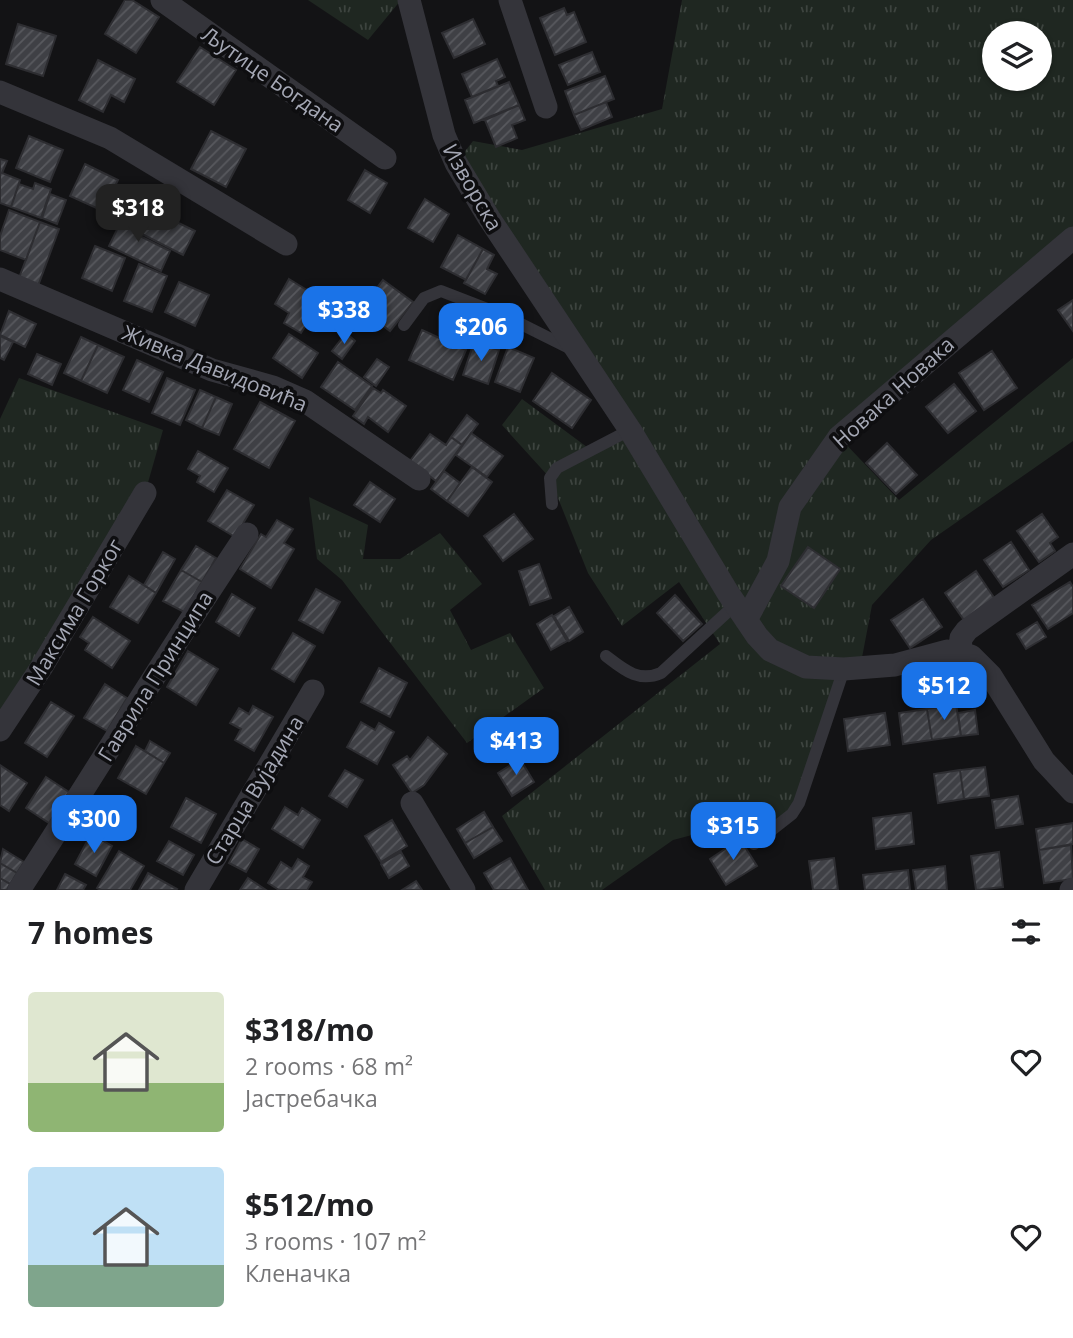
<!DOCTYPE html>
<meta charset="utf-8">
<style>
:root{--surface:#fff;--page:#f2f2f2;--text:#202124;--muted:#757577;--accent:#1a73e8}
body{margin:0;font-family:"Open Sans",sans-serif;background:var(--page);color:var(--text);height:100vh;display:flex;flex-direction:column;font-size:26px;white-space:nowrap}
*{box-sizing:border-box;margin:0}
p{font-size:23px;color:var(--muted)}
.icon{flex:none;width:38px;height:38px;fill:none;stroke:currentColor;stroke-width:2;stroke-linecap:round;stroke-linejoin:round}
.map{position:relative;height:890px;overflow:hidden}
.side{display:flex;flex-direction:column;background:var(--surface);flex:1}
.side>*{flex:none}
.buttons{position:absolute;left:982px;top:21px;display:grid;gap:14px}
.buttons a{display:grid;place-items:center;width:70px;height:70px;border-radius:50%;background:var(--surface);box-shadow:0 2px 5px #0004;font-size:35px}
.price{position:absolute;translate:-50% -60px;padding:0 16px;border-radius:14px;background:var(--accent);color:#fff;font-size:23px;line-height:46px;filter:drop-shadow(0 2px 4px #0008)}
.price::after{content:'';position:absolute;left:50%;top:42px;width:21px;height:16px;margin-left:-10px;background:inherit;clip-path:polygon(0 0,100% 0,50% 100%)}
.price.selected{background:#222;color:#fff}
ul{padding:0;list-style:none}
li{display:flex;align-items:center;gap:21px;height:175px;padding:0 28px}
li span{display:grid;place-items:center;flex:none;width:196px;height:140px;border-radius:7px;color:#555}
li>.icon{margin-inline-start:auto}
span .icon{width:84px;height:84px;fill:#fffc;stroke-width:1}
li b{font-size:30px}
h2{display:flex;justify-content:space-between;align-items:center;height:84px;padding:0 28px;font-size:30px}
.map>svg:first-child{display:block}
.grass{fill:url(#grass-tufts);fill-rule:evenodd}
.building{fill:url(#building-hatch);stroke:#2d2d31;stroke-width:2}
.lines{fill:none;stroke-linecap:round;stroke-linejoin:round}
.service{stroke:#34343a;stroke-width:12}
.minor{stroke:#34343a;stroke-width:23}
.labels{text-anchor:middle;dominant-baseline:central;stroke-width:7;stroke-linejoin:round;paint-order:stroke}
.street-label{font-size:21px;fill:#a5a8b5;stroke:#0e0e10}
</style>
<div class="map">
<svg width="1073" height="890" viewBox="0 0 1073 890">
<defs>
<pattern id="grass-tufts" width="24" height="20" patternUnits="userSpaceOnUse" patternTransform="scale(1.75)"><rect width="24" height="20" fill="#1f2721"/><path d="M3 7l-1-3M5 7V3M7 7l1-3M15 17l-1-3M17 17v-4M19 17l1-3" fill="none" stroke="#3d443f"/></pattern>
<pattern id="building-hatch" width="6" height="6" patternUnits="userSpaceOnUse" patternTransform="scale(1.75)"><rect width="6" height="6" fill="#3f4045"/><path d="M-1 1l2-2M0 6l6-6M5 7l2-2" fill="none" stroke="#58595e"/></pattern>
</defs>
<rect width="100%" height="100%" fill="#131315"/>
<path class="grass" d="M308,0H401L368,40Z
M682,0H1073V242L839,437L899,500L1073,358V441L931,540L872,605L860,668L844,669L799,803L754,844L741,822L673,840L602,890H545L502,816L720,644L679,582L622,626L588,573L550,478L502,425L522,399L591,450L630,429L456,163L473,141L522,150L662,109ZM994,33H1040V79H994Z
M19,378L163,430L145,493L0,734V419Z
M309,497L368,525L363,559H400L440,533L482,584L450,610L471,650L510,633L544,688L467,743L342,580L317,559Z"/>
<path class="building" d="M125,0H132L159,17L136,53L105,34Z
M564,8L567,15L574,12L586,42L555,55L540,18Z
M473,19L485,44L454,58L442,33Z
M18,24L56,36L43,76L6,64Z
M200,47L236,70L214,105L177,82Z
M592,52L600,72L568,85L559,65Z
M497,59L505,77L496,81L498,86L472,97L462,74Z
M98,60L135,79L124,102L111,95L103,112L79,100Z
M605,76L614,99L574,115L565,91Z
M509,82L519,105L474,123L465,100Z
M606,102L612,117L581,130L574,115Z
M519,105L525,120L512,125L517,138L496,147L485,120Z
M211,131L246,149L226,187L191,169Z
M29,136L63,150L50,182L16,168Z
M0,159L7,161L2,173L20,180L11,207L0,203Z
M85,164L118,180L103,211L70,196Z
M365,170L387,183L370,213L348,200Z
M35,183L51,189L41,218L11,207L19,184L33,189Z
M50,194L66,200L57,224L42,218Z
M425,199L449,214L433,242L408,228Z
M9,210L40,222L26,260L0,250V236Z
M152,210L195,231L183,255L140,233Z
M126,211L141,218L134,233L170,251L161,271L109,246Z
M40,222L59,229L38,286L19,278Z
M458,235L483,249L466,280L441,267Z
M95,246L125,258L112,291L82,278Z
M483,249L494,255L487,269L497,274L485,294L464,283Z
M139,264L167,276L152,312L124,301Z
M289,279L310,292L304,301L316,309L301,333L284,323L289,313L275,304Z
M383,280L413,302L390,331L361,309Z
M179,282L209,295L195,326L165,312Z
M1073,300V331L1058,310Z
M9,311L36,324L25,347L0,335Z
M422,330L466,350L453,380L409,360Z
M346,333L355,341L342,359L332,351Z
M289,334L318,353L302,378L273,358Z
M0,336L13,342L4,360L0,358Z
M81,337L98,345L81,381L64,373Z
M474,342L499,350L488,384L463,375Z
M98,345L124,357L107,393L81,381Z
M508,347L534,358L520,392L495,382Z
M992,351L1017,388L984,410L959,373Z
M37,354L61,364L52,385L28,374Z
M377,359L389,367L376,386L364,377Z
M137,360L163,372L149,402L123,390Z
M338,362L372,386L355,410L321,387Z
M552,373L591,400L572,428L533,401Z
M167,378L195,390L180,425L152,413Z
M954,384L976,411L948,433L926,407Z
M373,388L381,393L383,390L406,406L388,432L368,417L364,424L353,416Z
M200,390L216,397L202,428L186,420Z
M216,397L232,404L219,435L202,428Z
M260,402L295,421L269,468L234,449Z
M467,415L478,424L462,445L451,437Z
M471,433L503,456L487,477L456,455Z
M430,434L446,445L451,437L462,445L436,481L410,461Z
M887,443L917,475L896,494L866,463Z
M198,451L228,468L214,492L197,482L200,476L188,469Z
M472,467L492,482L468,516L447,501Z
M444,471L460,483L447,501L431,489Z
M370,482L395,499L380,522L354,505Z
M227,490L254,505L235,537L208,521Z
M514,514L533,539L503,561L484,536Z
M1042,514L1058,537L1050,543L1055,551L1039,562L1017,531Z
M277,520L293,529L284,543L294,549L271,588L240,569L261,534L266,537Z
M1011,542L1029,570L1003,587L984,560Z
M196,546L216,558L202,582L181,570Z
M808,547L840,569L814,608L781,586Z
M163,552L175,559L156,593L144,585Z
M539,564L551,598L530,605L519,571Z
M181,570L202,582L184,612L163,601Z
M976,571L997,602L966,623L945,593Z
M129,576L156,593L138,623L110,607Z
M1070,582L1073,587V613L1048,629L1032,605Z
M316,589L340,602L323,633L299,620Z
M232,594L255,608L239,636L216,622Z
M675,595L702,624L683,641L657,613Z
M923,599L942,627L910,648L891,620Z
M569,607L583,632L569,641L554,616Z
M552,615L567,641L551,650L537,624Z
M93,617L130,641L112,668L85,650L89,643L80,637Z
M1037,622L1046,637L1026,649L1017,634Z
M293,633L315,646L294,682L272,669Z
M188,651L218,669L196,705L167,687Z
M379,668L407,683L390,717L361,702Z
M950,669L954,697L922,701L918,673Z
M105,684L127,698L107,731L84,718Z
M51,702L74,716L47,757L25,743Z
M956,704L961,736L932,740L927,709Z
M253,706L273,717L254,751L235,740L241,729L230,723L239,708L249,714Z
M927,709L932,740L903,744L899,713Z
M975,710L978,734L961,736L958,713Z
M885,713L890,745L848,751L844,719Z
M361,722L375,730L379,723L394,732L377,764L347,747Z
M428,737L447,754L424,785L412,793L393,765L407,756L410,760Z
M150,741L170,753L164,763L145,751Z
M136,746L164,763L146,794L118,778Z
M520,759L534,782L512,796L498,773Z
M0,765L27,783L9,811L0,805Z
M985,767L989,796L964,799L960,770Z
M345,770L363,780L347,807L329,796Z
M960,770L964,799L938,803L934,774Z
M46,777L69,792L49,823L26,808Z
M1018,796L1023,824L996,828L992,800Z
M186,798L216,814L201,843L171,827Z
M285,807L298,815L302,808L320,820L303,848L272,829Z
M484,812L493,827L465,843L457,829Z
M911,813L914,844L876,849L873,818Z
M392,820L407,846L381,862L365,836Z
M1073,823V844L1039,850L1036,829Z
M493,827L502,841L474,858L465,843Z
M91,834L112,846L96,876L75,864Z
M242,839L259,849L246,872L229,863Z
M740,839L757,866L726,885L710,859Z
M169,841L194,855L183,875L157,861Z
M1071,845L1073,879L1044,883L1039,850Z
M3,849L24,862L17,873L0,863Z
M119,851L144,866L130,890H101L97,888Z
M401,852L409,866L389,878L381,864Z
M999,852L1003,887L976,890L971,856Z
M510,858L528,890H494L484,873Z
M834,858L838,890H813L809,861Z
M298,859L309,866L303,877L312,882L307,890H279L268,883L281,862L292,869Z
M0,863L17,873L10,884L0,878Z
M945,866L947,890H916L913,870Z
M908,870L910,890H865L863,875Z
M148,873L177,889L176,890H139Z
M65,874L86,885L83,890H57Z
M0,878L10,884L7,890H0Z
M248,878L266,890H240Z
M416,881L422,890H402Z"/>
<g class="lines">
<path class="service" d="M404,325L424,298L441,291L503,315L571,349
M552,504L550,478L557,468L630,430
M606,656C623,669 638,683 661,673L735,605
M754,844L792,814L799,803L844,669"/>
<path class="minor" d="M162,0L385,158
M409,0L444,135L456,163L489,218L630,430L728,593L757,636L770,650L806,667L844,669L895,665L947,651L971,656L991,676L1044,761L1073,792
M510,0L546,107
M0,92L110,138L286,244
M0,279L212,370L273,387L305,401L419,479
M746,620L778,561L790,507L839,437L1073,238
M960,652L961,638L967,630L1073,554
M0,730L41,668L145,493
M412,803L464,890
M19,890C96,772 168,651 247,534
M196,890L313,691
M1071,890L1073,889"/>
</g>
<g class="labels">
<g class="street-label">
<text transform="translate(273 79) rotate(35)">Љутице Богдана</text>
<text transform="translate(473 187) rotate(60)">Изворска</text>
<text transform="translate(215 368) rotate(22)">Живка Давидовића</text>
<text transform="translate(893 392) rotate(-42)">Новака Новака</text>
<text transform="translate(74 612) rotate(-59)">Максима Горког</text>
<text transform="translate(155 676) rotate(-58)">Гаврила Принципа</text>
<text transform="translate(254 790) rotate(-59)">Старца Вујадина</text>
</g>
</g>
</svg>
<div class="buttons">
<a><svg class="icon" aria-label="layers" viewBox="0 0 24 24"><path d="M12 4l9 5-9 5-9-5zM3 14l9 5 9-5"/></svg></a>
</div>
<b class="price selected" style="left:138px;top:244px">$318</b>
<b class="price" style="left:344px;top:346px">$338</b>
<b class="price" style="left:481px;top:363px">$206</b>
<b class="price" style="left:944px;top:722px">$512</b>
<b class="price" style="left:516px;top:777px">$413</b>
<b class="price" style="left:94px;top:855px">$300</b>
<b class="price" style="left:733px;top:862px">$315</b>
</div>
<section class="side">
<h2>7 homes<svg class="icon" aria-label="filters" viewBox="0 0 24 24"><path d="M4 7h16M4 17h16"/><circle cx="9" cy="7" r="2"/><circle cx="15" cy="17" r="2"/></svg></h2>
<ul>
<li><span style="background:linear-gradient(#dfe7d0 65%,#8fb573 0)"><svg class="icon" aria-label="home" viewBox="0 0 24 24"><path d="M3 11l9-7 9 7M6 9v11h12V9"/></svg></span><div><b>$318/mo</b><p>2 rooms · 68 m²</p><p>Јастребачка</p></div><svg class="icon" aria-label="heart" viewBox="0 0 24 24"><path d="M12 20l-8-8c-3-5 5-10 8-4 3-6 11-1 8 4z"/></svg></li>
<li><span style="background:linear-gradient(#bfe0f5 70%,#7fa58c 0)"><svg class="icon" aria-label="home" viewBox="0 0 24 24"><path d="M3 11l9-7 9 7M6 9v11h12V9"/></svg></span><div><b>$512/mo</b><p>3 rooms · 107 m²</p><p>Кленачка</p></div><svg class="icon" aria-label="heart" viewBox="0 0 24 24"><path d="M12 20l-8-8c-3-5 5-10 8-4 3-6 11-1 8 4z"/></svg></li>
</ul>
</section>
